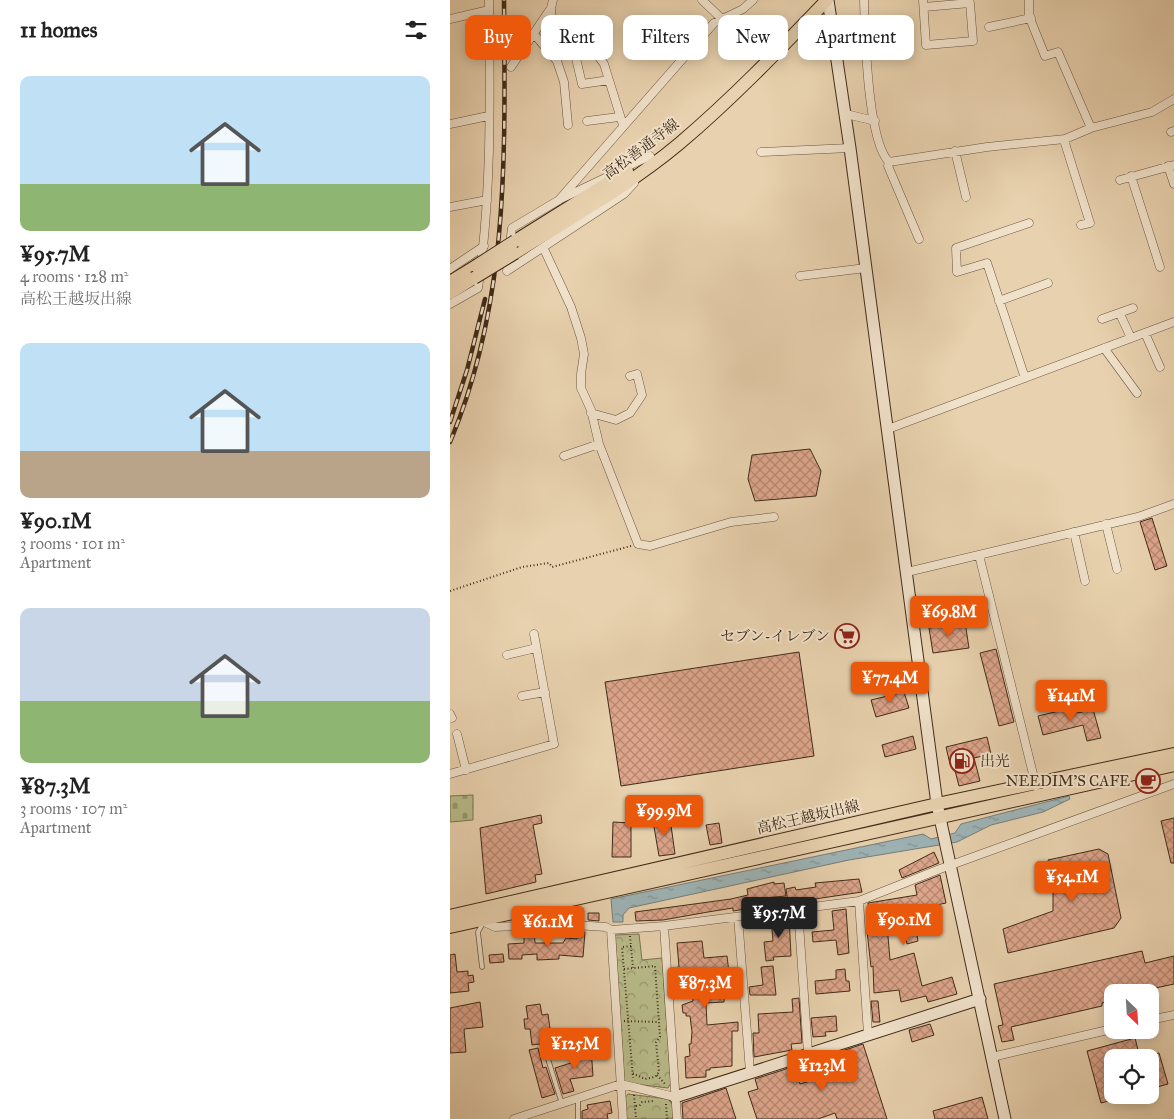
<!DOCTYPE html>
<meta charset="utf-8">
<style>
:root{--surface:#fff;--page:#f2f2f2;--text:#222;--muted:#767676;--accent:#ea580c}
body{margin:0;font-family:"IM FELL Great Primer","Noto Serif JP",serif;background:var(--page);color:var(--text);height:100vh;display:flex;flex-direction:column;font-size:19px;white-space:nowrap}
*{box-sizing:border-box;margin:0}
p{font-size:16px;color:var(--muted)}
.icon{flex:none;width:28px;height:28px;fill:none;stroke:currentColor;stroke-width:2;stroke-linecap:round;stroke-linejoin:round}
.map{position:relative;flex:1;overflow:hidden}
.panel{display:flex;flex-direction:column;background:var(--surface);width:450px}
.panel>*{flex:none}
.banner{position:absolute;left:15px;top:15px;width:475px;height:45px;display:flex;gap:10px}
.needle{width:32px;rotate:155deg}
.tools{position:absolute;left:654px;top:984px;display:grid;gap:10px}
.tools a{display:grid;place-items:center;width:55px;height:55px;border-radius:10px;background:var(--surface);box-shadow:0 2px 12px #0003;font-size:25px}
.price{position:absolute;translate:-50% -42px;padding:0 11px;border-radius:5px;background:var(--accent);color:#fff;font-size:16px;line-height:32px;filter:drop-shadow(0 1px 2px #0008)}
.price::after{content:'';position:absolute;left:50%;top:30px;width:15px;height:11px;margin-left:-8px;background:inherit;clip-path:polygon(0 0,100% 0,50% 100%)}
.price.selected{background:#222;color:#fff}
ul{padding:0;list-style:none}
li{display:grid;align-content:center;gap:10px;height:265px;padding:0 20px}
li span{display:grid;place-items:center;height:155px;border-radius:10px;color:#555}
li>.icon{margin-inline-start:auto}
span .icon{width:90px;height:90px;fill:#fffc;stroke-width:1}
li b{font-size:21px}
h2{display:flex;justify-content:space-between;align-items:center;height:60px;padding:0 20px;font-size:21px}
.pill{padding:0 18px;border-radius:10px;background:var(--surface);box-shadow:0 2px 12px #0003;font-size:18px;line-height:45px}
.pill.selected{background:var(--accent);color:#fff}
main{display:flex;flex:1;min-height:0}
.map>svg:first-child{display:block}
.forest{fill:url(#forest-crowns);stroke:#7c7350}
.cemetery{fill:url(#cemetery-stones);stroke:#7c7350}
.water{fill:url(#water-ripples);stroke:#787d77}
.building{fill:url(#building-cross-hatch);stroke:#412b18}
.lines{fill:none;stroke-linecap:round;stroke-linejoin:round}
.lane-casing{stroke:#6b543e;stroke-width:5.5}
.street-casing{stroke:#6b543e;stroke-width:9}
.secondary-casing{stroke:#412b18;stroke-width:13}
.primary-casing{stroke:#412b18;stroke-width:14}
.path{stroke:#412b18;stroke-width:2;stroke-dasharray:1 2.5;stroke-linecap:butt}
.lane{stroke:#f0e1ca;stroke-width:4}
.street{stroke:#f0e1ca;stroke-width:8}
.secondary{stroke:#f0e1ca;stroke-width:11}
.primary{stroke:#e8d1ae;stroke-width:12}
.rail-casing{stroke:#412b18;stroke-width:4.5}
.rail{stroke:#f0e1ca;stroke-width:2.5;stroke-dasharray:8;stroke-linecap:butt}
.primary-bridge-casing{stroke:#412b18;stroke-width:14;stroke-linecap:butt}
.primary-bridge{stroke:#e8d1ae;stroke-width:12}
.labels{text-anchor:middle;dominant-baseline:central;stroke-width:4;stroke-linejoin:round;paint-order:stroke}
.street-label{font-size:15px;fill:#412b18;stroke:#f0e1ca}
.poi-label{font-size:15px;fill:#412b18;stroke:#f0e1ca;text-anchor:end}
</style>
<main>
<section class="panel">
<h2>11 homes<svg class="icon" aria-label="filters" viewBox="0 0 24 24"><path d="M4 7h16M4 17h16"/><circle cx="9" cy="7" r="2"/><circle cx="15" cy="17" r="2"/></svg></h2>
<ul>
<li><span style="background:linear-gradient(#bfe0f5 70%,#8fb573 0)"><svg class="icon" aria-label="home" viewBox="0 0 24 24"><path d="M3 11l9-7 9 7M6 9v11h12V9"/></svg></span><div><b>¥95.7M</b><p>4 rooms · 128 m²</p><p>高松王越坂出線</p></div></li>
<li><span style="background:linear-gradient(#bfe0f5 70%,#b9a48a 0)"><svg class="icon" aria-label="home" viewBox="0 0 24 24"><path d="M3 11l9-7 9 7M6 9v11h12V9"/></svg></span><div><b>¥90.1M</b><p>3 rooms · 101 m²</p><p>Apartment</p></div></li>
<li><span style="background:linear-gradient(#c9d6e8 60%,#8fb573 0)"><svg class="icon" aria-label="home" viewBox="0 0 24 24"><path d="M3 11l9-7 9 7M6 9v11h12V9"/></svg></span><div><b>¥87.3M</b><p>3 rooms · 107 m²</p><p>Apartment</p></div></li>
</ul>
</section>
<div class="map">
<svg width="724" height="1119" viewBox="0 0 724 1119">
<defs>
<pattern id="forest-crowns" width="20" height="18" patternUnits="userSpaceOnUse" patternTransform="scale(1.25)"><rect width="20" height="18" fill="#b8bb89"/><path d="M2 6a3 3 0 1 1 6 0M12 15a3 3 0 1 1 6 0" fill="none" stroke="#97986f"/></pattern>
<pattern id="cemetery-stones" width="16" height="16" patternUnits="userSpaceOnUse" patternTransform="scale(1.25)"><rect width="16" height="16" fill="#b8bb89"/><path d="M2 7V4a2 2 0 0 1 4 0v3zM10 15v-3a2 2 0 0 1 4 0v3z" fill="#97986f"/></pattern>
<pattern id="water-ripples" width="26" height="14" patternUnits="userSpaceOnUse" patternTransform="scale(1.25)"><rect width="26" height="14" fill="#9db4b7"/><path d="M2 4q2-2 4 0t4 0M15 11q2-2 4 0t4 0" fill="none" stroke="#829394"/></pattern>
<pattern id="building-cross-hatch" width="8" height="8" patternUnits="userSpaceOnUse" patternTransform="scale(1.25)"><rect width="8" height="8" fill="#dda58b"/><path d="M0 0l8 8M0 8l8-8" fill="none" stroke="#b58771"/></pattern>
</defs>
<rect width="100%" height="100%" fill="#e8d1ae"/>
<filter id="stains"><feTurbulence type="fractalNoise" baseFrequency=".004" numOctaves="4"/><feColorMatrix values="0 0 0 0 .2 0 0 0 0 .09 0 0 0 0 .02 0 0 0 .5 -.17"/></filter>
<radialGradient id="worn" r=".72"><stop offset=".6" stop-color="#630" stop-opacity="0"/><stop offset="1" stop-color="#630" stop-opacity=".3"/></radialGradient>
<path class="forest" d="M189,934L192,960L212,958L221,1083L218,1088L177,1083L174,1079L165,935Z
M178,1094L218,1099L223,1105V1119H176L175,1098Z"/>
<path class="cemetery" d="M23,795V820L0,822V796Z"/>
<path class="water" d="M619,796L620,799L593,812L541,825L507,842L399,860L179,908L173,915V922H163L161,899L473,834L481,839L505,833L511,824Z"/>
<path class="building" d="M360,449L371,471L366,496L305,501L298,479L302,455Z
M702,518L717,566L705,570L690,522Z
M515,622L519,648L483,653L479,628Z
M546,649L564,722L549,726L530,653Z
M349,652L364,756L171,786L155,682Z
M454,692L459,708L426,717L421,700Z
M626,707L628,713L643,709L651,738L637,741L633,725L593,735L588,716Z
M463,736L466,749L435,757L432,745Z
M537,737L541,754L524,758L530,781L509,786L503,763L500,764L496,747Z
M91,815L92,823L83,825L92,874L85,875L86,882L36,894L30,828Z
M220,818L225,854L209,856L203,821Z
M724,818V863H721L711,821Z
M163,822L181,823V857H162Z
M269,823L272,843L260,845L256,825Z
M649,849L658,854L671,918L664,928L558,953L553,929L603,911V891L607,873L601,874L598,860Z
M484,852L489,863L452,878L449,870Z
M490,875L496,903L463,910L468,941L457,944L450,910L436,913L440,960L464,953L472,986L502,977L507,994L478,1002L476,996L451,1002L449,990L424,993L423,966L421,967L417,931L421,930L418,903L467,895L465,885Z
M409,879L412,892L338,903L336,889L345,887L346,890L366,887L365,883Z
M324,882V884L334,883L336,896L314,898L315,906L283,911V908L258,912L213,920L186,921L185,912L281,899L298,895L297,889Z
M396,909L399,953L388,955L386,940L363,942L362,932L384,930L382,911Z
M138,913H149V921L138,920Z
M339,916L341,956L323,957L324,960L316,961L314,942L323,941L321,918Z
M127,931L135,932L133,957L109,955V959L87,960V954L72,955V959H59L58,944L74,943V932H84L85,943H113L116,938L127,939Z
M252,941L254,958L277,956L280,981L275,982L274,1002L256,1003L257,1025L288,1022V1031H282V1066L260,1068V1070H256V1077L236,1078L235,1057L240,1056L239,1044H241L242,1032L240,1016H236V1013H233L232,1005L243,1001L241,979L224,980L223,968L229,967L227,943Z
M692,951L695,963L724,956V984L701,989V992H662V1001L652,1003V1006L561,1027L564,1040L552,1042L548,1026L553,1025L544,984Z
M5,954L7,972L18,971V976L23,975L24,982L18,983L19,991L0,993V955Z
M53,954L54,962L40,963L39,955Z
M323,966L326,995H300L299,987L313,985L311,967Z
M395,969L396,981H399L400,991L366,994L365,981L386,979V970Z
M349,998L352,1043L341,1044L342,1050L304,1057L303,1033H309L308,1014L343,1012L342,999Z
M421,1001H428L430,1022H423Z
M30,1002L33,1027L14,1029L16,1052L0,1053V1008Z
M90,1004L92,1015L98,1014L100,1029H96L98,1043L82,1045L80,1029H75L74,1019H78L76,1006Z
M386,1016L387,1031L375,1032L376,1036L363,1037L361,1018Z
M480,1024L484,1035L462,1042L459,1030Z
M685,1038L690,1058H662V1100L651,1103L637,1051Z
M413,1044L437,1119H387L385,1113L368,1119H307L298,1092L308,1089L305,1079L345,1066L350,1084L380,1075L374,1057Z
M88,1048L93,1068L96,1067L105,1094L92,1098L79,1050Z
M141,1048L143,1076L120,1079L124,1091L113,1094L105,1068L127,1061L126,1050Z
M709,1053L718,1084L700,1089V1055Z
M276,1088L286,1119H233L232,1103Z
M532,1097L538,1119H485L483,1111Z
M160,1101L162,1113L157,1114L158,1119H132V1111L138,1109L137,1105Z"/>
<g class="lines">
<defs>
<path id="lane" d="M32,967L28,932L33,923
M98,1059L112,1104
M128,1099V1119"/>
<path id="street" d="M252,0L272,19
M414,0C415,32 417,140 439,162L537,147L615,139L641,128L702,112L724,99
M473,0L476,45L523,41L520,3L474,7
M579,0V16L595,56L608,52L641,128
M0,19L39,10
M539,27L581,18
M102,30L101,8L103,0
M84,34L107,61L114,82L118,125
M61,67L101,8
M159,80L132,84L125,54L126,49L140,45L154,64L173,125
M396,114L425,121
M137,121L169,117
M0,124L38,116
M721,132L724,131
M614,140L640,223L631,225
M505,151L516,197
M311,152L400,148
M439,162L438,166L469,239
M718,166L724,184
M171,169L200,156
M681,176L710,267
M670,180L724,165
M113,198L159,176
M0,207L37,200
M60,244L62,228L109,200L264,23L293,9L303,0
M93,247L121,307L131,338L134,354L131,374V388L141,410L149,444L188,544L200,546L281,522L324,517
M0,269L34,246
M57,271L59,256
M57,271L174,194L184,183
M350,276L416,268
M549,301L598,283
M0,304L28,288C42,193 40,96 39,0
M670,314L681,338
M652,319L683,308
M695,333L710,367
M654,348L687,393
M575,378L537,263L507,272L506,248L579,223
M141,413L166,420L180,413L192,395L187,374L180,376
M438,429L724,322
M114,456L149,444
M656,524L667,569
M624,532L635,581
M529,555L586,786
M457,572L688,517L724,504
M57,655L86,648
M72,696L95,692
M0,714L2,718
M7,734L16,770
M0,774L104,744L84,634
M409,901L418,1034
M348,909L358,1053
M288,917L300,1072
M32,921L45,927L109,924L156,927L161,930L214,926L409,901L490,869L724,784
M214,926L227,1119
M161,930L173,1119
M700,1020L724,1015
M542,1057L662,1029
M64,1119L171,1084L225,1097"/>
<path id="secondary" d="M378,0L400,148L487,804L555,1119
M225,1097L530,999"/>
<path id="primary" d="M65,241L177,171
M65,253C121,218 180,185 230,143C282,99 330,49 377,0
M0,282L26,266
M0,293L24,278
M0,916L487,804L724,754
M0,927L724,765"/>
</defs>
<use href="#lane" class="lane-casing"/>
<use href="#street" class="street-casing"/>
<use href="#secondary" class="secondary-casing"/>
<use href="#primary" class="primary-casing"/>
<path class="path" d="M0,591L72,567L99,563L102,567L181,546
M180,936L183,968
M181,946L172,947L183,1078
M174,969L205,966L210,1037L206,1042L209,1072L205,1077L195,1079L182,1073
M174,1021L209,1022
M207,1075L215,1084
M184,1095L186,1119
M216,1104L217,1119
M186,1106L190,1105L192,1102L204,1101"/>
<use href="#lane" class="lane"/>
<use href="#street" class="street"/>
<use href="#secondary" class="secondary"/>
<use href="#primary" class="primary"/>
<defs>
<path id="rail" d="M0,422L17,370L35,299
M0,442C60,300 55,151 54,0"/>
</defs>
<use href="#rail" class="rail-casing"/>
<use href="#rail" class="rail"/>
<defs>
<path id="primary-bridge" d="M26,266L65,241
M24,278L65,253"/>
</defs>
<use href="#primary-bridge" class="primary-bridge-casing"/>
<use href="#primary-bridge" class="primary-bridge"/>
</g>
<defs>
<symbol id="supermarket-ring" viewBox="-11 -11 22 22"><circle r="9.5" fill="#f0e1ca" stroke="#8f2418" stroke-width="1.5"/><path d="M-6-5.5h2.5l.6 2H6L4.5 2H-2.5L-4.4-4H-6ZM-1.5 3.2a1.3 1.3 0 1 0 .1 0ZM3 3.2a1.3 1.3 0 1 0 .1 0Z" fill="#8f2418"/></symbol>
<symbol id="fuel-ring" viewBox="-11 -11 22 22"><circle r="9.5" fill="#f0e1ca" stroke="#8f2418" stroke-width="1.5"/><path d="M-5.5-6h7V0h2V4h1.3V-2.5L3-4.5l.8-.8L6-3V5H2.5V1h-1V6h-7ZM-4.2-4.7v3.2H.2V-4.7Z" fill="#8f2418"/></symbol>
<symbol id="cafe-ring" viewBox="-11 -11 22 22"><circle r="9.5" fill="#f0e1ca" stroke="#8f2418" stroke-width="1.5"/><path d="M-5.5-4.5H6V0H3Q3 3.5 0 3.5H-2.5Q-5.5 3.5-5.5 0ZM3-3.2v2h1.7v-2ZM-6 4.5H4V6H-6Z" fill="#8f2418"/></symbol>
</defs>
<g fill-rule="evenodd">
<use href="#supermarket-ring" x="383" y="622" width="28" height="28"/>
<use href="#fuel-ring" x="498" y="747" width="28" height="28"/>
<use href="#cafe-ring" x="684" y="767" width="28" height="28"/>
</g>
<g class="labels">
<g class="street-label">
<text transform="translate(191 149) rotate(-37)">高松善通寺線</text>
<text transform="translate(358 817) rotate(-13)">高松王越坂出線</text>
</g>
<g class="poi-label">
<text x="380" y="636">セブン-イレブン</text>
<text x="530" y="761" text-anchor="start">出光</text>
<text x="680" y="781">NEEDIM'S CAFE</text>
</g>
</g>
<rect width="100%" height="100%" filter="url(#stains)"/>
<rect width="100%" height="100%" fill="url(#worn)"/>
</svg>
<div class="tools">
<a><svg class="needle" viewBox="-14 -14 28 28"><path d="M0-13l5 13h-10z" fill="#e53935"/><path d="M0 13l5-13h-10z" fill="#767676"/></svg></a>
<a><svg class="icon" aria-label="locate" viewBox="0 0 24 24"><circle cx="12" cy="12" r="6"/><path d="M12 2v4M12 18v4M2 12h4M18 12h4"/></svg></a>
</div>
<b class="price" style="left:499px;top:638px">¥69.8M</b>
<b class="price" style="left:440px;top:704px">¥77.4M</b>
<b class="price" style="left:621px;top:722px">¥141M</b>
<b class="price" style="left:214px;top:837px">¥99.9M</b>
<b class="price" style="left:622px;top:903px">¥54.1M</b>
<b class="price selected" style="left:329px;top:939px">¥95.7M</b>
<b class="price" style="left:454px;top:946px">¥90.1M</b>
<b class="price" style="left:98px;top:948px">¥61.1M</b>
<b class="price" style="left:255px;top:1009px">¥87.3M</b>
<b class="price" style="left:125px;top:1070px">¥125M</b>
<b class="price" style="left:372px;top:1092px">¥123M</b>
<div class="banner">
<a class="pill selected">Buy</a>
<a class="pill">Rent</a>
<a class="pill">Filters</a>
<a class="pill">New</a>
<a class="pill">Apartment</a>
</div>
</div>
</main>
